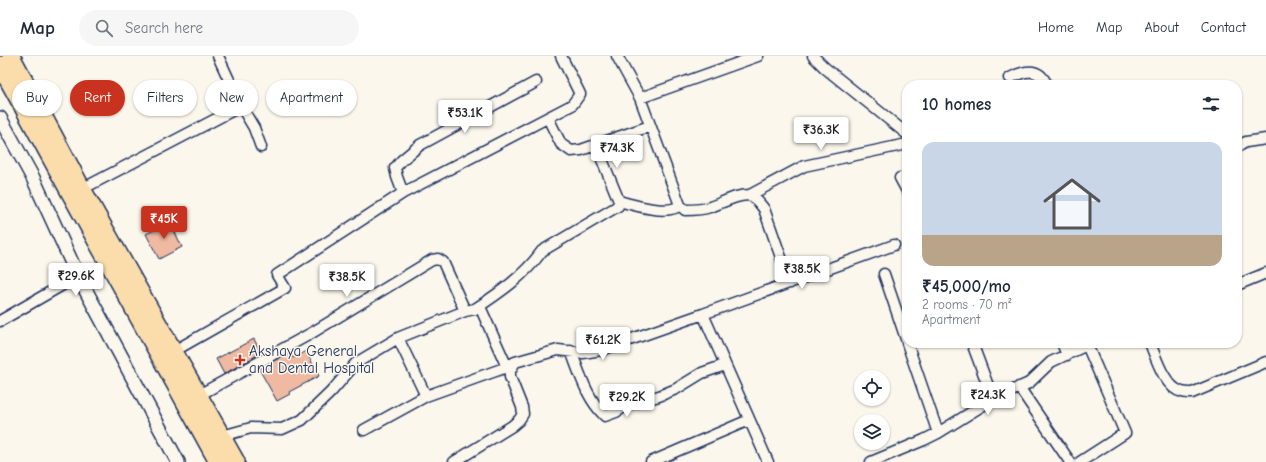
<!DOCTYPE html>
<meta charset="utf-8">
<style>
:root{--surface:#fff;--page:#f6f6f7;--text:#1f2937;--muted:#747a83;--line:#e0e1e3;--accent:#c8321e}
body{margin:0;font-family:"Comic Neue",sans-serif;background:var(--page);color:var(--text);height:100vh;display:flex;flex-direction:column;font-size:15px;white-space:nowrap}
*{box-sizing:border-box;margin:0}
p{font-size:13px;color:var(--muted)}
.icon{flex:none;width:22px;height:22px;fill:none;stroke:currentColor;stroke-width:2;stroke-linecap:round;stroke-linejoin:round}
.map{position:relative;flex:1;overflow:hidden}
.sheet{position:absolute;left:902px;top:24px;width:340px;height:268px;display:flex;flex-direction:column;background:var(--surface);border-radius:16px;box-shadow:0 1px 3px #0004}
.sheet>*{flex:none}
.top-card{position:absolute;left:12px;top:24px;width:380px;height:36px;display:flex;gap:8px}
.tools{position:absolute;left:854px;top:314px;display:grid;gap:8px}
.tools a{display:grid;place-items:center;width:36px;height:36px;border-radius:50%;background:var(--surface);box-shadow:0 1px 3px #0004;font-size:20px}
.price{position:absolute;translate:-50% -34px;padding:0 9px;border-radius:4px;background:#fff;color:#222;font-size:13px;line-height:26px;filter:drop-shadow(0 1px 2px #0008)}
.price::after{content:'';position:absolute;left:50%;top:24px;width:12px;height:9px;margin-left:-6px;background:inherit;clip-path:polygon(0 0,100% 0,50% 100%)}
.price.active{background:var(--accent);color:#fff}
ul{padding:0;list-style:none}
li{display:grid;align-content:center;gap:8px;height:212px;padding:0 20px}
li+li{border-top:1px solid var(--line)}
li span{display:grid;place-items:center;height:124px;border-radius:12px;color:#555}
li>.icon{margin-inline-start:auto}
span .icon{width:72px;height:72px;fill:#fffc;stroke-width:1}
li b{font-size:17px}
h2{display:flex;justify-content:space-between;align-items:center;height:48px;padding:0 20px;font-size:17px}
.tag{padding:0 14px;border-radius:18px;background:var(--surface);box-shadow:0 1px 3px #0004;font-size:14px;line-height:36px}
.tag.active{background:var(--accent);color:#fff}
header{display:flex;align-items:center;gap:24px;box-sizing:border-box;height:56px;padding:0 20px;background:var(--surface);border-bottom:1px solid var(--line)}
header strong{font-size:19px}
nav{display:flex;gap:22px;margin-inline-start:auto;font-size:14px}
.search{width:280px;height:36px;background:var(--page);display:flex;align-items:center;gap:10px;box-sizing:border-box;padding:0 14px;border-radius:22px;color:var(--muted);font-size:15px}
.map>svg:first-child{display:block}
.building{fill:#efbaa1;stroke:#1b2f5e}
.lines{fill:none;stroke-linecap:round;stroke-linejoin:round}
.minor-casing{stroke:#1b2f5e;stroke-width:13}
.tertiary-casing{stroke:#1b2f5e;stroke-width:16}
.trunk-casing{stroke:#1b2f5e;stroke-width:20}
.minor{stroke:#fbf7ec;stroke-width:10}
.tertiary{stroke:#fbf7ec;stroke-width:13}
.trunk{stroke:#faddab;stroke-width:17}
.poi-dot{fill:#c8321e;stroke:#fbf7ec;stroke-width:1.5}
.labels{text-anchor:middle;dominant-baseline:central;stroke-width:3;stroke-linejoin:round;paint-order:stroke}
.poi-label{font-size:15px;fill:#1b2f5e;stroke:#fbf7ec;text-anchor:start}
</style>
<header>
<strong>Map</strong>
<div class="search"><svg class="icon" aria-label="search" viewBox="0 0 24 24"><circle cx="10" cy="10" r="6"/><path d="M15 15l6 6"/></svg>Search here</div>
<nav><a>Home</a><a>Map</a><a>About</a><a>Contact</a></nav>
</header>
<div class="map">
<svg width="1266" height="406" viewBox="0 0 1266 406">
<rect width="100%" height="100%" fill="#fbf7ec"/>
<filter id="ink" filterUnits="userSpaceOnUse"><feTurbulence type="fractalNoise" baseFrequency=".025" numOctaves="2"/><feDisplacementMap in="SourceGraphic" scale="8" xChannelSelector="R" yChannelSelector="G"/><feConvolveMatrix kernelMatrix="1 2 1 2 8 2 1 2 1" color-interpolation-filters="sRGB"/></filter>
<g filter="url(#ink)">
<path class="building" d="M170,166L182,191L159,203L146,178Z
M254,283L261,297L224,318L216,303Z
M306,295L319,320L289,336L290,338L277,345L259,313L290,296L293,302Z"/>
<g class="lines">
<defs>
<path id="minor" d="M218,0L241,50L254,72L261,91
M617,0L640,42L758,0
M813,0L825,12L907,78
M1010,22C1025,14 1039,11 1047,29
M548,62L561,88L571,95L581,94L650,70
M596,89L619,145
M1237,91L1246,86L1266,83
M900,122L907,135
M82,133L241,50
M403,137L397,121L395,112L402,104L420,89L536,26
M750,139L804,110L907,88
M680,149L685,154C693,154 702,154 710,151C720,148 741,136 751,140C757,143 760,148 764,153L790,227
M884,218L907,286
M1237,229L1266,217
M475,253C501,236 524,220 542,195L618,150L619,145C633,149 669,160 680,149L640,42
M703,258L894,189
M0,265L78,220
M398,282L426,340
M907,287L938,377
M972,287L993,343
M1062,287L1067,299
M1150,287C1156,302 1165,332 1182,336C1185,337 1189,337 1192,337L1266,306
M174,295L285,232L277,219L403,137L572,49L580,38L561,0
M571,295C580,318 587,343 605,360L616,356L627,349L659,340L676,333L702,317L725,309
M1019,331L1070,406
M199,339L310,278L432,204L438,203L443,206L465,255
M364,374L426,340L507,311L515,306L558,294L583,297L601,294L703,258L768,406
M222,380L251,372L282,373L302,364L331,336L356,307L398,282L465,255L475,253H481L507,311
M454,406L512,370L519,364L523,358L522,351L510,321V315L515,306
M651,406L749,364
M871,406L924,384L938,377L993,343L1029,327L1051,306L1091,287
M1080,406L1125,377L1087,289"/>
<path id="tertiary" d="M0,62L33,122L78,220L178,406"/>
<path id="trunk" d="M11,0L82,133L236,406
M0,9L218,406"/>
</defs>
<use href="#minor" class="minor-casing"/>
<use href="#tertiary" class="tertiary-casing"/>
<use href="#trunk" class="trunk-casing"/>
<use href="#minor" class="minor"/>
<use href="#tertiary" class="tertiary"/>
<use href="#trunk" class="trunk"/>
</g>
</g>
<path class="poi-dot" d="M238 298h4v4h4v4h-4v4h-4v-4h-4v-4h4z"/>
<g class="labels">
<g class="poi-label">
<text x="249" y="295">Akshaya General<tspan x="249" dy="17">and Dental Hospital</tspan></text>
</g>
</g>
</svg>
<div class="tools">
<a><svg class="icon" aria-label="locate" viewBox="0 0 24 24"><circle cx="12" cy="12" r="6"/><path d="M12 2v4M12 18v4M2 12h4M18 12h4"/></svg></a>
<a><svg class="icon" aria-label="layers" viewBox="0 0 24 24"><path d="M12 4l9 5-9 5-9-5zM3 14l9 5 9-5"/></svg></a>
</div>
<b class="price" style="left:465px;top:78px">₹53.1K</b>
<b class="price" style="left:821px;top:95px">₹36.3K</b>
<b class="price" style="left:617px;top:113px">₹74.3K</b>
<b class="price active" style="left:164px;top:184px">₹45K</b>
<b class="price" style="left:802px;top:234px">₹38.5K</b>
<b class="price" style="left:76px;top:241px">₹29.6K</b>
<b class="price" style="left:347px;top:242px">₹38.5K</b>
<b class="price" style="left:603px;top:305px">₹61.2K</b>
<b class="price" style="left:988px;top:360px">₹24.3K</b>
<b class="price" style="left:627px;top:362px">₹29.2K</b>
<div class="top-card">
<a class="tag">Buy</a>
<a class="tag active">Rent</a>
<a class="tag">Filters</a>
<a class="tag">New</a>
<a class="tag">Apartment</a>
</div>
<section class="sheet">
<h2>10 homes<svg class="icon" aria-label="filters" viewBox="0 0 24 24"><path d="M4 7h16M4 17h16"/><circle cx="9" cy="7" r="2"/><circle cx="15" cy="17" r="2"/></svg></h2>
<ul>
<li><span style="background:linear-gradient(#c9d6e8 75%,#b9a48a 0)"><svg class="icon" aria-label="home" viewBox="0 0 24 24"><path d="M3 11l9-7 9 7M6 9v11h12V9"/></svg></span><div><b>₹45,000/mo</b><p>2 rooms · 70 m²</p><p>Apartment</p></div></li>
</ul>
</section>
</div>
